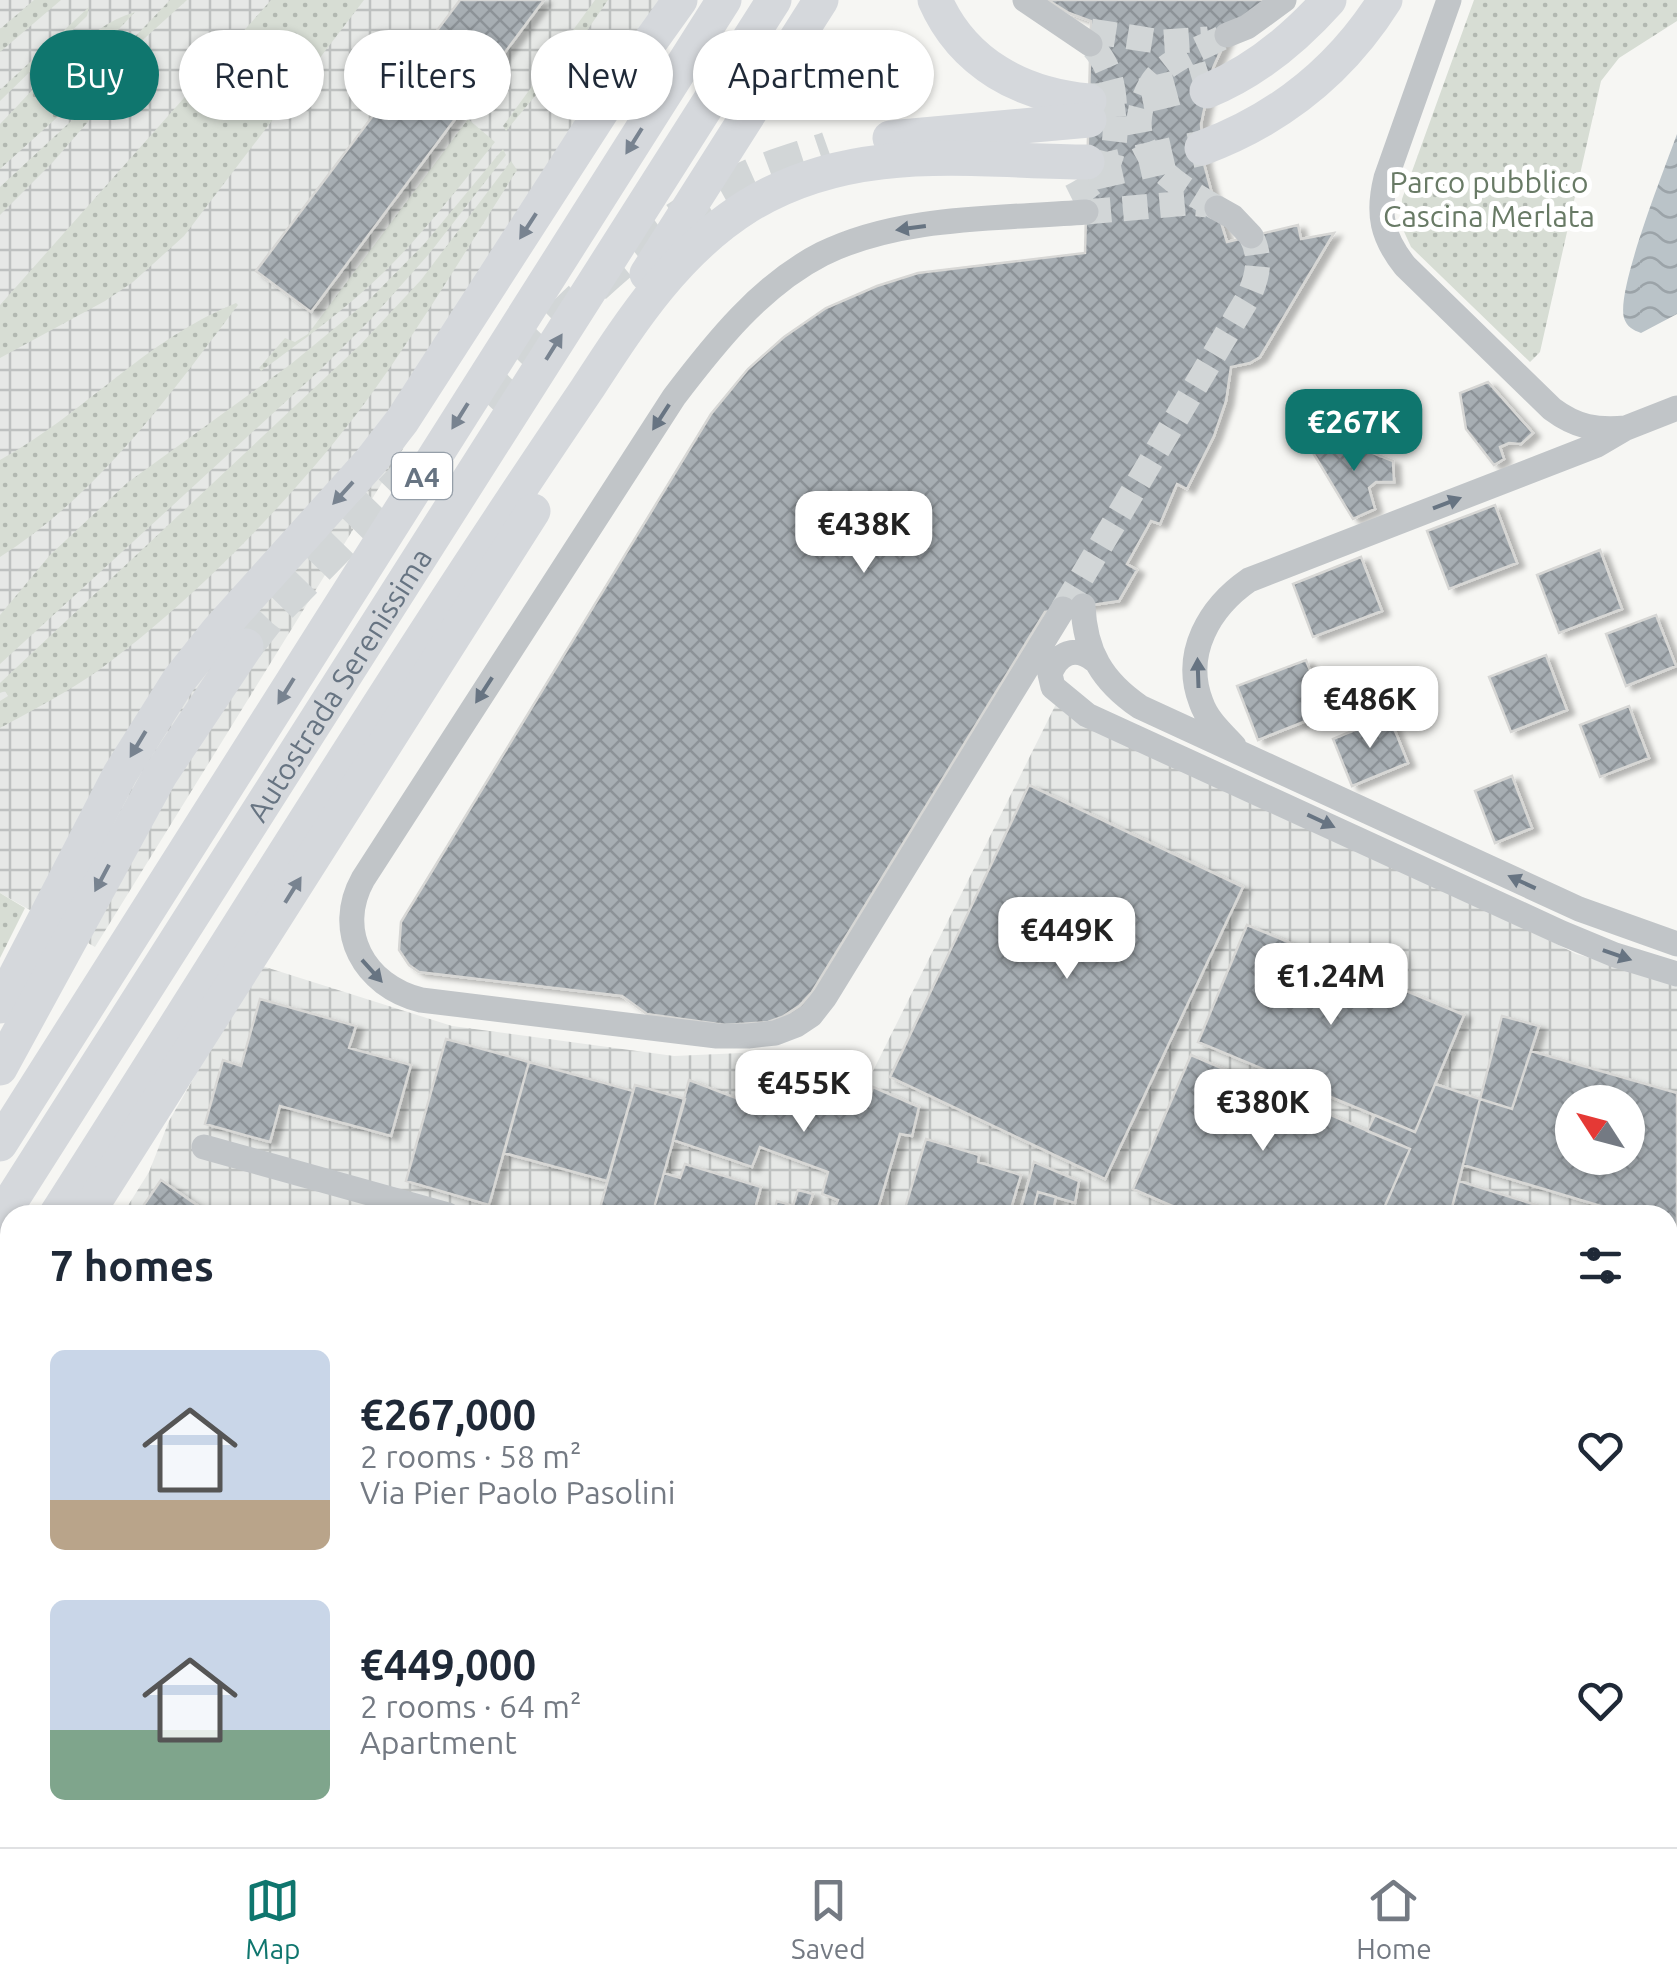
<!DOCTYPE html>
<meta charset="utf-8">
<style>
:root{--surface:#fff;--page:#f2f2f3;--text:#1f2937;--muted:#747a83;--line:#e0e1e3;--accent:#0f766e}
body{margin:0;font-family:Ubuntu,sans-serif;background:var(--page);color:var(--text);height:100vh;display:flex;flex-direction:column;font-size:38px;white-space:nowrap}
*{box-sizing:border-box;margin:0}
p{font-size:32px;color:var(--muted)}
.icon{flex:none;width:55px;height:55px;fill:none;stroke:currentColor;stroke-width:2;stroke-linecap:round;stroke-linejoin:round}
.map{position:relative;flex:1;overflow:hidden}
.side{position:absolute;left:0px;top:1205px;width:1678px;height:642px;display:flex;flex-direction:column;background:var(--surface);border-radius:30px 30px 0 0;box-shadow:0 2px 8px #0004}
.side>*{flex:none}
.hud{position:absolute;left:30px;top:30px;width:1000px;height:90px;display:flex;gap:20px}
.needle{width:65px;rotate:306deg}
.controls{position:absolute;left:1555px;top:1085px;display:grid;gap:20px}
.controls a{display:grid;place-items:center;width:90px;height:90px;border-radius:50%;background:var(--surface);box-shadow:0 2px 8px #0004;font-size:50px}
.price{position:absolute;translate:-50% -85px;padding:0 22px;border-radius:20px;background:#fff;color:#222;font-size:32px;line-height:65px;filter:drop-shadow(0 2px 5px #0008)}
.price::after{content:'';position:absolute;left:50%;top:60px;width:30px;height:22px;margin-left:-15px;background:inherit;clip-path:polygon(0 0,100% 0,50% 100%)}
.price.on{background:var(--accent);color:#fff}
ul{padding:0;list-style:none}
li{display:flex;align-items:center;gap:30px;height:250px;padding:0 50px}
li span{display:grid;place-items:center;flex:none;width:280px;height:200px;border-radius:15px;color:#555}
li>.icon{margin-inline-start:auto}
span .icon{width:120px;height:120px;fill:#fffc;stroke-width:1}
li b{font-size:42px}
h2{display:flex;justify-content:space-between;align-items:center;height:120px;padding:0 50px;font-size:42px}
.chip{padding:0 35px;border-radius:45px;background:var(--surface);box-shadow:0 2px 8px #0004;font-size:35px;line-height:90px}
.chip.on{background:var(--accent);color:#fff}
.tabs{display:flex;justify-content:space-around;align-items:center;height:140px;border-top:2px solid var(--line);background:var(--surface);font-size:28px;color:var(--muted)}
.tabs a{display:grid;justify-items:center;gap:5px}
.tabs .on{color:var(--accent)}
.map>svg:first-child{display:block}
.industrial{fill:url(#industrial-grid);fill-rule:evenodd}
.grass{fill:url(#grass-dots)}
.water{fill:url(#water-waves)}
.building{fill:url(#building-cross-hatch);stroke:#d7d7d5;stroke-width:2.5;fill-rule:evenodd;filter:url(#shadow)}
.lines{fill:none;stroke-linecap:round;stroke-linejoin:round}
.minor-tunnel{stroke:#d2d6d7;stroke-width:25;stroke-dasharray:25 12;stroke-linecap:butt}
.highway-tunnel{stroke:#d2d6d7;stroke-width:35;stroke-dasharray:35 18;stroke-linecap:butt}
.minor{stroke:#c1c5c8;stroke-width:25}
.highway{stroke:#d5d8dc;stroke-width:35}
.oneway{fill:#788390}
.oneway2{fill:#677482}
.labels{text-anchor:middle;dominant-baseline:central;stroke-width:10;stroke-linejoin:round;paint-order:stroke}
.shield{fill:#fff;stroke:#959ea8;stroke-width:2.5}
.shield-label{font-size:28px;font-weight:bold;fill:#677482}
.park-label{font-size:30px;fill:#687a65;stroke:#fff}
.street-label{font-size:30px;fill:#677482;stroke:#fff}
</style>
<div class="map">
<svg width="1677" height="1847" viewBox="0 0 1677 1847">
<defs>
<pattern id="industrial-grid" width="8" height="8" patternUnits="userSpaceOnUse" patternTransform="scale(2.5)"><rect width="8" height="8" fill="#e6e8e6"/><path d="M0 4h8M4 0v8" fill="none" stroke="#bec1c0"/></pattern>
<pattern id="grass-dots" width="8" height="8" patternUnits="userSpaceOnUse" patternTransform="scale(2.5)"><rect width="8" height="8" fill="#d7ddd4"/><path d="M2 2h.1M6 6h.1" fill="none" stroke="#b2b8b1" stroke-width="1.8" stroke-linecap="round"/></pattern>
<pattern id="water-waves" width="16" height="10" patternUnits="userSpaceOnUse" patternTransform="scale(2.5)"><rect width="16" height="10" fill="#bac3c8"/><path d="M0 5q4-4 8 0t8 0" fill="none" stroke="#9ba3a8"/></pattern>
<pattern id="building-cross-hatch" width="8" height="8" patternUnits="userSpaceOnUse" patternTransform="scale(2.5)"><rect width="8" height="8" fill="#a7aeb3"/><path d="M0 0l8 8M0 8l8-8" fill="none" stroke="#8c9297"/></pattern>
<filter id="shadow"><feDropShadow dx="7" dy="4" stdDeviation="2.5" flood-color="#0004"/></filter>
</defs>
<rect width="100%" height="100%" fill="#f6f6f3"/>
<path class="industrial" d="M0,0H667L453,368L95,947L0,893Z
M1058,700L1416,872L1576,954L1677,981V1755L1668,1788V1215H122L149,1172L169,1121L259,965L452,1026L674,1056L808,1050L845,1067L863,1091ZM1572,1102H1628V1158H1572Z
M10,1391V1734L0,1729V1407Z
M44,1838H1653L1650,1847H43Z"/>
<path class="grass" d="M34,0H61L0,52V29Z
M170,0H187L0,169V124C37,87 85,26 135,12L71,80L83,91Z
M271,0H364L184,236L133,282L105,301L0,358V305Z
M595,0H608L575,48L506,131L503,126Z
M1474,0H1677V21L1619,58L1601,81L1540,352L1530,362L1411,247L1401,225L1402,199Z
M89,7L87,16L0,101V90Z
M123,73L127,77L53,162L0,215V187Z
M468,119L495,142C459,187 424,233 383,273C345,310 303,340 261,371L259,368L285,338L295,342L308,334Z
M503,149L506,155L429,254L371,319L319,371L0,664V615L50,555L127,483L291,364L370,299L425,243Z
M511,161L517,170C468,247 421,326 367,400C298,494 193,601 99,670C68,692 33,710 0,728V701L8,696L5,691L0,693V683L360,345L421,280Z
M236,303L238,305C169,396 99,494 0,557V460C84,414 146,339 236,303Z
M0,893L25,908L0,958Z"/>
<path class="water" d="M1677,134V314L1641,333C1633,330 1627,327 1624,318C1616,289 1665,168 1677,134Z"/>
<path class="building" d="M460,0H544L311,312L256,271Z
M1048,0H1272L1232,26L1213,68L1201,124L1204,164L1211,190L1227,242L1298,225L1301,239L1334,233L1260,357L1250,363L1231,367L1226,401L1214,436L1187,489L1177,484L1160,524L1151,521L1127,564L1137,570L1119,601L1045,612L812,992L799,1006L782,1017L768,1022L725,1025L647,1014L622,996L419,972L409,965L399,950L401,922L711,414L748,369L784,337L826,308L877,286L918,273L1085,253L1091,21L1069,13Z
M1488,382L1533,433L1521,444L1509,443L1500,447L1504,459L1494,465L1466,429L1460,393Z
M1340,440L1393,461L1394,482H1376L1369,488L1375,509L1353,519L1312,451Z
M1495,505L1517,563L1449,589L1427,531Z
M1600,550L1622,609L1559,633L1537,575Z
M1361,557L1382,611L1313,637L1293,584Z
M1656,615L1676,666L1626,686L1606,634Z
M1546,655L1567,710L1511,732L1489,677Z
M1306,660L1326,713L1258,740L1237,686Z
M1629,706L1649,758L1600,777L1580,725Z
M1389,716L1408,763L1352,786L1333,739Z
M1512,776L1532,828L1495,843L1475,791Z
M1029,785L1243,887L1105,1179L890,1077Z
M1247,925L1464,1015L1415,1132L1198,1042Z
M260,999L356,1026L349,1048L411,1065L391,1136L280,1106L270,1142L205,1124L223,1060L241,1066Z
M1502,1016L1539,1026L1512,1109L1480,1099Z
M446,1039L529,1062L489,1205L406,1181Z
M1531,1051L1677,1093V1228L1668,1226V1215H1631L1463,1165L1480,1099L1512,1109ZM1572,1102H1628V1158H1572Z
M1191,1055L1410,1149L1381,1215H1193L1133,1189Z
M529,1062L633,1091L607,1181L504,1153Z
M689,1080L741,1100L748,1082L796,1094L798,1086L868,1104L873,1087L919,1107L912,1136L900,1134L876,1215H840L833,1213L838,1200L822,1194L828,1172L760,1147L752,1167L673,1140Z
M1435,1084L1480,1099L1450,1215H1381L1410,1149L1367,1131L1375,1115L1415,1132Z
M635,1085L685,1099L652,1215H598Z
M926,1139L979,1155L978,1162L1021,1175L1009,1215H903Z
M1034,1162L1079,1181L1075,1203L1038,1192L1032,1215H1019Z
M685,1164L761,1187L753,1215H652L664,1173L680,1178Z
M161,1180L211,1215H137Z
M1459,1181L1568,1215H1450Z
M798,1190L813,1194L809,1206L840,1215H773L777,1201L793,1206Z
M1038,1192L1056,1197L1052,1215H1032Z
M1668,1246L1677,1248V1318L1668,1346Z
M1668,1403L1677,1406V1566L1668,1562Z
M10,1420V1578L0,1594V1435Z
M1668,1686L1677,1689V1709L1668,1735Z
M76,1838H207L205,1847H74Z
M290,1838H339L337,1847Z
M399,1838H551L549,1847H397Z
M787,1838H930L928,1847H785Z
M1037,1838H1119L1117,1847H1035Z
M1152,1838H1298L1297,1847H1198Z
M1480,1838H1485L1511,1847H1476Z"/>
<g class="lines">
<path class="minor-tunnel" d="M1091,31L1162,42L1208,39
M1071,197C1109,178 1117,156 1115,115C1114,87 1111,65 1090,44
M1217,208C1178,186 1124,155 1143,102C1147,89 1154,77 1164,69C1182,54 1207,46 1227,35
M1086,212L1188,203L1207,205
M1063,609L1249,296C1258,275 1262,257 1251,236"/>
<path class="highway-tunnel" d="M1089,101C1132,101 1170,90 1210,78
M1087,174L1202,148
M482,399C561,317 637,233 741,181C768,167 800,159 828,149
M246,646L267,619L428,454"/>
<path class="minor" d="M1025,0L1090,44
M1449,0L1386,178C1377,214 1382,237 1405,266L1552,409C1576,427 1597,431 1626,428
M1227,35L1247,27L1284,0
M1217,208L1233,217L1251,236
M1083,606C1085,652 1102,681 1140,707L1579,909L1677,944
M1063,609L825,997L811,1015L796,1025L775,1033L748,1036H717L421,1000C364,986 334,931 363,879L674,397C715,343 761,285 822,254C901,215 1000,219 1086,212
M1094,660C1075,645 1058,653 1050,674L1053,687L1087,715L1562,933L1615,955L1677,974
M1234,746C1222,733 1207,720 1201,702C1182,653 1210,607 1249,580L1597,445L1626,428L1677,408
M204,1147L448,1215
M1668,1581L1677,1584
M0,1764H10
M29,1838L31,1847
M709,1847L710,1838
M1319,1847L1321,1838
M1665,1847L1677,1810"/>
<g class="highway">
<path d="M935,0C963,64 1022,95 1089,101"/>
<path d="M1207,91C1254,72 1295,38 1329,0"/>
<path d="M890,138L1089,120"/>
<path d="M1202,148C1280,119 1341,70 1385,0"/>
<path d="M647,274L821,0"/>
<path d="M0,1006L120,774L179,680L218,631L371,461L402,421L612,95L680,0"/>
<path d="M0,1068L160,775L246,646"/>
<path d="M0,1144L724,0"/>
<path d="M56,1215C208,977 356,736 512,501C537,463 562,426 587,389C632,320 676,251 748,206C854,141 970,161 1087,162"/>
<path d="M86,1215L533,511"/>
<path id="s1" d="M0,1218L774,0"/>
<path d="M0,1304L10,1288"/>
<path d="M0,1350L10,1335"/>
</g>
</g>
<defs><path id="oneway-solid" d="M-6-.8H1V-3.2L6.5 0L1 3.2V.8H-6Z" transform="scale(2.5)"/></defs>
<g class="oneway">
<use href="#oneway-solid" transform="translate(634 141) rotate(122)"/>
<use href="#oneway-solid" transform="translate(528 226) rotate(123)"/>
<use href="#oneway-solid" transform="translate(554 347) rotate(-58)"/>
<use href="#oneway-solid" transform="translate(460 416) rotate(122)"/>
<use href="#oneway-solid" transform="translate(343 493) rotate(132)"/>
<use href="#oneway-solid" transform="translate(286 691) rotate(122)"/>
<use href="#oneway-solid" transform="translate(138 744) rotate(121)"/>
<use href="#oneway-solid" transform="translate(102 878) rotate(118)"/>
<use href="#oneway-solid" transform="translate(293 890) rotate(-58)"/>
</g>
<g class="oneway2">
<use href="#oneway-solid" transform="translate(911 228) rotate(172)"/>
<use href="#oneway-solid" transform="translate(661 417) rotate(123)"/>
<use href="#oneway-solid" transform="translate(1447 503) rotate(-21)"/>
<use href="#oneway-solid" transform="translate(1198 673) rotate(-92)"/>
<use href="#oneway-solid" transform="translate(484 690) rotate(123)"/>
<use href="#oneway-solid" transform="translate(1321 821) rotate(25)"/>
<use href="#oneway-solid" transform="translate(1522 882) rotate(-155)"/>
<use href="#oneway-solid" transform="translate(1617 955) rotate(19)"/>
<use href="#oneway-solid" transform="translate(372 971) rotate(48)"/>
</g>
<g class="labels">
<rect class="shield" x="392" y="453" width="60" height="46" rx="8"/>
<g class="shield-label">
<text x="422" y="476">A4</text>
</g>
<g class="park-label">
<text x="1489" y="182">Parco pubblico<tspan x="1489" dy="34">Cascina Merlata</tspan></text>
</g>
<g class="street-label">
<text stroke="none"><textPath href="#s1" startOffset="632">Autostrada Serenissima</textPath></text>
</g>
</g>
</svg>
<div class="controls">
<a><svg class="needle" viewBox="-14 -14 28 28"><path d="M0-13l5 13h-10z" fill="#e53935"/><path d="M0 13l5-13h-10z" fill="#747a83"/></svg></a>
</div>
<b class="price on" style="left:1354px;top:474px">€267K</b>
<b class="price" style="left:864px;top:576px">€438K</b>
<b class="price" style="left:1370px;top:751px">€486K</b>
<b class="price" style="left:1067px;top:982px">€449K</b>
<b class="price" style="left:1331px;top:1028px">€1.24M</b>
<b class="price" style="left:804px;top:1135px">€455K</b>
<b class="price" style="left:1263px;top:1154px">€380K</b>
<div class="hud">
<a class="chip on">Buy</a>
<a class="chip">Rent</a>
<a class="chip">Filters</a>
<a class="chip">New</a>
<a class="chip">Apartment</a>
</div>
<section class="side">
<h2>7 homes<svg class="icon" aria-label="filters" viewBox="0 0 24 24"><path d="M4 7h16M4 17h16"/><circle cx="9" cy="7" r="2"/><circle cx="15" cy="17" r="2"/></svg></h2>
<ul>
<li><span style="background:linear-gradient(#c9d6e8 75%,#b9a48a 0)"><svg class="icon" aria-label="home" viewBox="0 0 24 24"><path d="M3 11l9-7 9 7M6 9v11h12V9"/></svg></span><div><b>€267,000</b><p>2 rooms · 58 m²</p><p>Via Pier Paolo Pasolini</p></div><svg class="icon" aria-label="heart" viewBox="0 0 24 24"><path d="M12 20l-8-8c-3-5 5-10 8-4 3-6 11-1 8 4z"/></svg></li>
<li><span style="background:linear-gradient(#c9d6e8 65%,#7fa58c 0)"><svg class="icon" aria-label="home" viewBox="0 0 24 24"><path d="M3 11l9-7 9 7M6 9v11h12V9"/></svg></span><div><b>€449,000</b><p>2 rooms · 64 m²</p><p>Apartment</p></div><svg class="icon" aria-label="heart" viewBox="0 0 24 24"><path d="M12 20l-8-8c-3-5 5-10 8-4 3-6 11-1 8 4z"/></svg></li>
</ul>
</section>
</div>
<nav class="tabs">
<a class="on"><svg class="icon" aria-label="map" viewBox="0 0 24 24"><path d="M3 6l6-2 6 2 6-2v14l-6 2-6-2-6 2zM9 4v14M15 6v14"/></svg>Map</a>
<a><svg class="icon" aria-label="saved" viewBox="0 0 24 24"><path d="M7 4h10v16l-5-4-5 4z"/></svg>Saved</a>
<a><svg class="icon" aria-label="home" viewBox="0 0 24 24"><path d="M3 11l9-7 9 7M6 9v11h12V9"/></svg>Home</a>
</nav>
